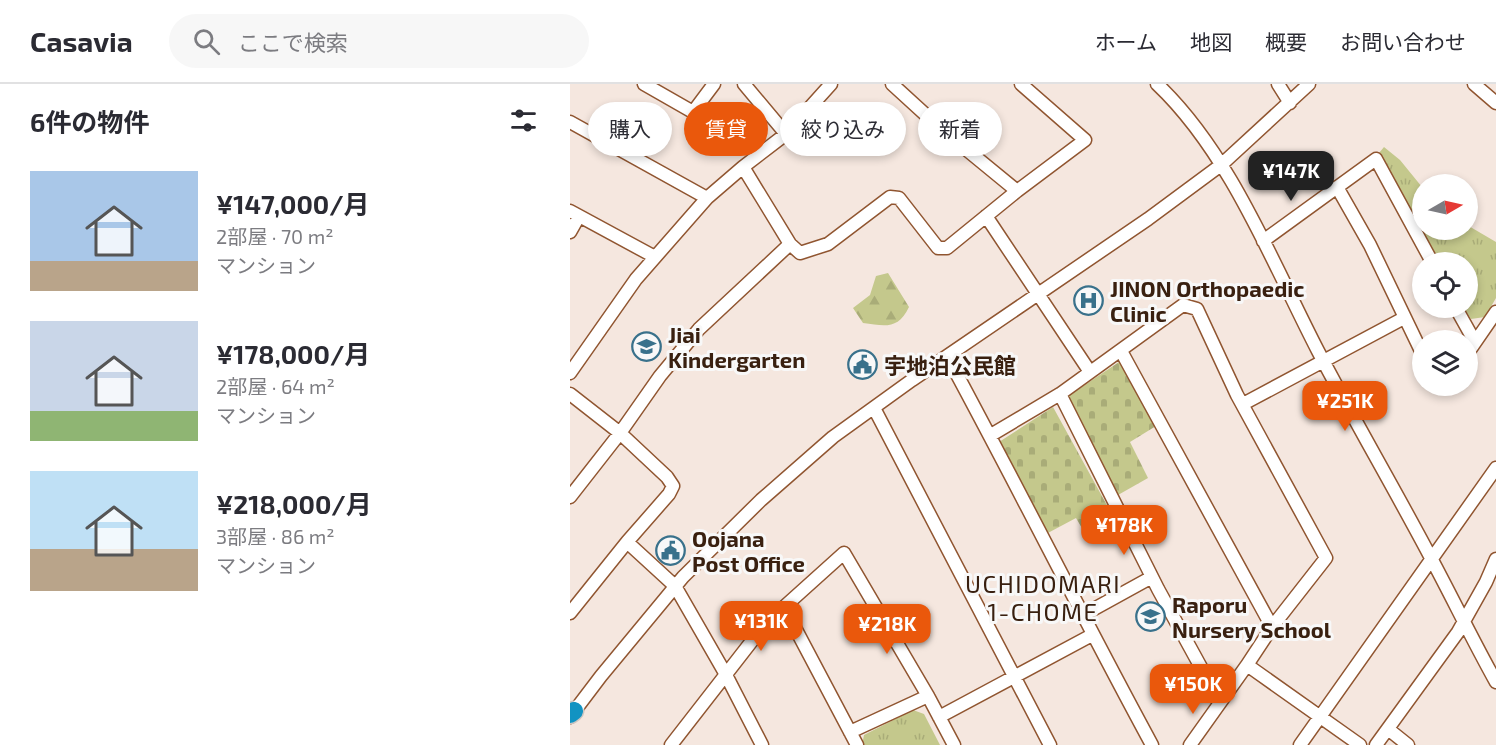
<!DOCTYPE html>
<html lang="ja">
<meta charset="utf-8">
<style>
:root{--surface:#fff;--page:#f7f7f7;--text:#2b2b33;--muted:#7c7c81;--line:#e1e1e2;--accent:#ea580c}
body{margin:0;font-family:"Exo 2","Noto Sans JP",sans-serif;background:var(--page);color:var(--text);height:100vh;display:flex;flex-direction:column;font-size:22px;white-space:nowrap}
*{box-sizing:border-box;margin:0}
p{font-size:20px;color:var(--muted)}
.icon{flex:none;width:33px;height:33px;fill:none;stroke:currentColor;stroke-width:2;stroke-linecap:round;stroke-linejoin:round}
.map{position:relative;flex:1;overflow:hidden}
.details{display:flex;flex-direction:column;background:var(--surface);width:570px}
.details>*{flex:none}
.top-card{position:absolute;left:18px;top:18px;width:570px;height:54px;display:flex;gap:12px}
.needle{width:39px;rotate:81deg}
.fabs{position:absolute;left:842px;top:90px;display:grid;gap:12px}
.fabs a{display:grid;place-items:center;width:66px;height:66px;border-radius:50%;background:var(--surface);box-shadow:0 3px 9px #0003;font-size:30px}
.price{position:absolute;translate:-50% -51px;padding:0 14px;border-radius:12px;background:var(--accent);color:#fff;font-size:20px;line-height:39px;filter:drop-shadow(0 2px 3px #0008)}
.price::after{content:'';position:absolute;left:50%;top:36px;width:18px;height:14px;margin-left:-9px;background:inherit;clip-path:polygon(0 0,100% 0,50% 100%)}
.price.selected{background:#222;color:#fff}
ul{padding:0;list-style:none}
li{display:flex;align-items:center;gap:18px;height:150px;padding:0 30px}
li span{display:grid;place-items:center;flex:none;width:168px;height:120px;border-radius:0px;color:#555}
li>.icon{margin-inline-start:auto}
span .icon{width:72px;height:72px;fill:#fffc;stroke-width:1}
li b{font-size:26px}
h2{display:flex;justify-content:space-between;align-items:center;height:72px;padding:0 30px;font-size:26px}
.pill{padding:0 21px;border-radius:27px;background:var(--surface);box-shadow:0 3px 9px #0003;font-size:21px;line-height:54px}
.pill.selected{background:var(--accent);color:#fff}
header{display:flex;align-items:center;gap:36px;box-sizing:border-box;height:84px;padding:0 30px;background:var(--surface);border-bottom:2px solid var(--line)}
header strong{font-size:28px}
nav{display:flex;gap:33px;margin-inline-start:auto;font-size:21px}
.search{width:420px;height:54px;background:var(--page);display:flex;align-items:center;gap:15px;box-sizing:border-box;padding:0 21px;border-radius:33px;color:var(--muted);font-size:22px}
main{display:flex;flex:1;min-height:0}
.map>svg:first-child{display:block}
.forest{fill:url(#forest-firs)}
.cemetery{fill:url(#cemetery-stones)}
.park{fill:url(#park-tufts)}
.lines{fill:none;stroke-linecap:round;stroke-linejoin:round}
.minor-casing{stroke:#905530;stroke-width:15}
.highway-casing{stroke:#ccc5c1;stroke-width:21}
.minor{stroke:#fff;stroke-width:12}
.highway{stroke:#1293c2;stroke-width:18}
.labels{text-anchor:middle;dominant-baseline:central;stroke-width:6;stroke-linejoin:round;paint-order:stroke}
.poi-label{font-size:22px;font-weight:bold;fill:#392010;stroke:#f8f8f8;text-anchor:start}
.neighbourhood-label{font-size:24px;letter-spacing:1.5px;fill:#392010;stroke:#f8f8f8}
</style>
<header>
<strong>Casavia</strong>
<div class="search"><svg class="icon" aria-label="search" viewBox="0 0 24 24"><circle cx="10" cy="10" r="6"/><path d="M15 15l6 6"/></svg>ここで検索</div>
<nav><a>ホーム</a><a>地図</a><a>概要</a><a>お問い合わせ</a></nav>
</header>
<main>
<section class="details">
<h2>6件の物件<svg class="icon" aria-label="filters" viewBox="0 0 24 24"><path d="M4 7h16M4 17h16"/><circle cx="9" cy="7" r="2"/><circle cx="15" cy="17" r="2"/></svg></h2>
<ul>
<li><span style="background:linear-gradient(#a9c7e8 75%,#b9a48a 0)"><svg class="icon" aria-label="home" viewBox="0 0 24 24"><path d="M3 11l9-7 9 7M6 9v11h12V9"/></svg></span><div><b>¥147,000/月</b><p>2部屋 · 70 m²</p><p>マンション</p></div></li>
<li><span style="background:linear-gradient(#c9d6e8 75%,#8fb573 0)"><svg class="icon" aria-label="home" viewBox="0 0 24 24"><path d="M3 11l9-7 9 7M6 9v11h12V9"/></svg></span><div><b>¥178,000/月</b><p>2部屋 · 64 m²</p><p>マンション</p></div></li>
<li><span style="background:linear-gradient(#bfe0f5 65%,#b9a48a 0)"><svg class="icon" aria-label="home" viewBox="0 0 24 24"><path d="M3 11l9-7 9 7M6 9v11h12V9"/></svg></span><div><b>¥218,000/月</b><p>3部屋 · 86 m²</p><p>マンション</p></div></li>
</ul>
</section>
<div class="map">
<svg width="926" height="661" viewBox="0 0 926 661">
<defs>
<pattern id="forest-firs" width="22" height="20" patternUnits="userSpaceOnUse" patternTransform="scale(1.5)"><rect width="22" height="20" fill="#c4c88c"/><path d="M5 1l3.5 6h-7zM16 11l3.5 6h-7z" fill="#a9ac78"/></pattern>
<pattern id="cemetery-stones" width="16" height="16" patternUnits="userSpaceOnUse" patternTransform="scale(1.5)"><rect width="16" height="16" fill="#c4c88c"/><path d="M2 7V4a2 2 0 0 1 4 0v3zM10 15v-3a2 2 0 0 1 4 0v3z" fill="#a9ac78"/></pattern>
<pattern id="park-tufts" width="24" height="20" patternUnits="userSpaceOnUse" patternTransform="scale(1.5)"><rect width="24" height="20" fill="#c4c88c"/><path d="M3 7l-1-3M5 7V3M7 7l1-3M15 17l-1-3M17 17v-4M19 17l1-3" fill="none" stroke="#a9ac78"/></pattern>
</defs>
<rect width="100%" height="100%" fill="#f5e7df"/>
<path class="forest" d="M318,189L339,223C328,246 315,242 293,239L283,224L300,211L306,192Z"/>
<path class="cemetery" d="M549,278L586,342L560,358L578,394L548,411L497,313Z
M483,323L544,434L516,451L506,434L476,450L429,358Z"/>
<path class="park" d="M814,63L830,76L852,103V146H897V141L926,158V214L915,233L901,235L894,224H897V178H870L809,69Z
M343,626L354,630L370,661H292L294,651Z"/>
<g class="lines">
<defs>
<path id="minor" d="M74,0L123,28L144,0
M174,0L216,50
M322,0L369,43L447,107
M587,0C660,69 702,178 748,267C784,336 824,404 861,474C883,515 903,557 926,598
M708,0L720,19
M904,0L926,19
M0,38L137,114
M173,83L220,160L230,169L258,160L320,113L329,114L368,164H377L447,107L515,56L451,0
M767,103L800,161L852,269
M0,127L85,173
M416,132L520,288
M0,148L9,132
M693,157L806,75L862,178
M886,224L905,258
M551,267L702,543
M897,270L926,228
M377,272C447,401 512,532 582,661
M0,289L66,195L137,114L173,83L216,50L261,0
M0,310L50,349L97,393L103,402L99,410L57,458L0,529
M490,310L588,505L650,618
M673,320L834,234
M304,324L480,661
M421,351L490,310L613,221L627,225L667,311L756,474L702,543L677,581L620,661
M0,413L50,349L90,292L129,245L220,160
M57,458L105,502L155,589L192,661
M214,523L287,661
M513,531L582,493
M677,581L790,661
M0,633L31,592L113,493L191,416L263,353L342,296L578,135L651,81L739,0
M369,633L522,551
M818,645L838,661
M280,648L358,612
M101,661L185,553L214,523L274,469L358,612L384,661
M730,661L926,384
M806,661L888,548L916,498L926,475"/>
<path id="highway" d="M0,630L4,627"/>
</defs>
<use href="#minor" class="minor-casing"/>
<use href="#highway" class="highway-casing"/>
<use href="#minor" class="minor"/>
<use href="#highway" class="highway"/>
</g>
<defs>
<symbol id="hospital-ring" viewBox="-11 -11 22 22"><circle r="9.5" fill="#f8f8f8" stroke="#39718b" stroke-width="1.5"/><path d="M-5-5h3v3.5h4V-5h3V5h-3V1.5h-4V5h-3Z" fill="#39718b"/></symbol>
<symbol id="school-ring" viewBox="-11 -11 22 22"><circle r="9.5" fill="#f8f8f8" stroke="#39718b" stroke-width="1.5"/><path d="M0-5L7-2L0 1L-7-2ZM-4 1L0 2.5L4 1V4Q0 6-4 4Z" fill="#39718b"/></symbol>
<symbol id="civic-ring" viewBox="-11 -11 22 22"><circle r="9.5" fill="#f8f8f8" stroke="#39718b" stroke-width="1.5"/><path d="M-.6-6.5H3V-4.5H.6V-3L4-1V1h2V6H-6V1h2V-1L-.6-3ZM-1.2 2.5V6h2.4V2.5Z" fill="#39718b"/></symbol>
</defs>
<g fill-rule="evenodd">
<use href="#hospital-ring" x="502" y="200" width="33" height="33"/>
<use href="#school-ring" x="60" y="246" width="33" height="33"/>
<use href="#civic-ring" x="276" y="264" width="33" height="33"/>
<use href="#civic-ring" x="84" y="450" width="33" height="33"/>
<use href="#school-ring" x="564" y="516" width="33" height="33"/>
</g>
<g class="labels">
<g class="poi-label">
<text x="540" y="204">JINON Orthopaedic<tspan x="540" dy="25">Clinic</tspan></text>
<text x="98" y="250">Jiai<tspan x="98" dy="25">Kindergarten</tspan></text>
<text x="314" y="281">宇地泊公民館</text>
<text x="122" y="454">Oojana<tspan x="122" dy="25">Post Office</tspan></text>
<text x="602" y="520">Raporu<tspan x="602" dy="25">Nursery School</tspan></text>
</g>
<g class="neighbourhood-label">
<text x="473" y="499">UCHIDOMARI<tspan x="473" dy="28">1-CHOME</tspan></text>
</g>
</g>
</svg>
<div class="fabs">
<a><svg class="needle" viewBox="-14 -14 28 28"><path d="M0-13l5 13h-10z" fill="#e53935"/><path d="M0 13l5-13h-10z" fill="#7c7c81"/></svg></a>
<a><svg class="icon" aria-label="locate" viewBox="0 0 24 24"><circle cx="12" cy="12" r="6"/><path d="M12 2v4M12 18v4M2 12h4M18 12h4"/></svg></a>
<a><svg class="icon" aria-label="layers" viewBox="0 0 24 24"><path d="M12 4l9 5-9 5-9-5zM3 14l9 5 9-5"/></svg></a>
</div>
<b class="price selected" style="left:721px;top:118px">¥147K</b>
<b class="price" style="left:775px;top:348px">¥251K</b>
<b class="price" style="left:554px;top:472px">¥178K</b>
<b class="price" style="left:191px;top:568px">¥131K</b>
<b class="price" style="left:317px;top:571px">¥218K</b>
<b class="price" style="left:623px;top:631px">¥150K</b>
<div class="top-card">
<a class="pill">購入</a>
<a class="pill selected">賃貸</a>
<a class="pill">絞り込み</a>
<a class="pill">新着</a>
</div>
</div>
</main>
